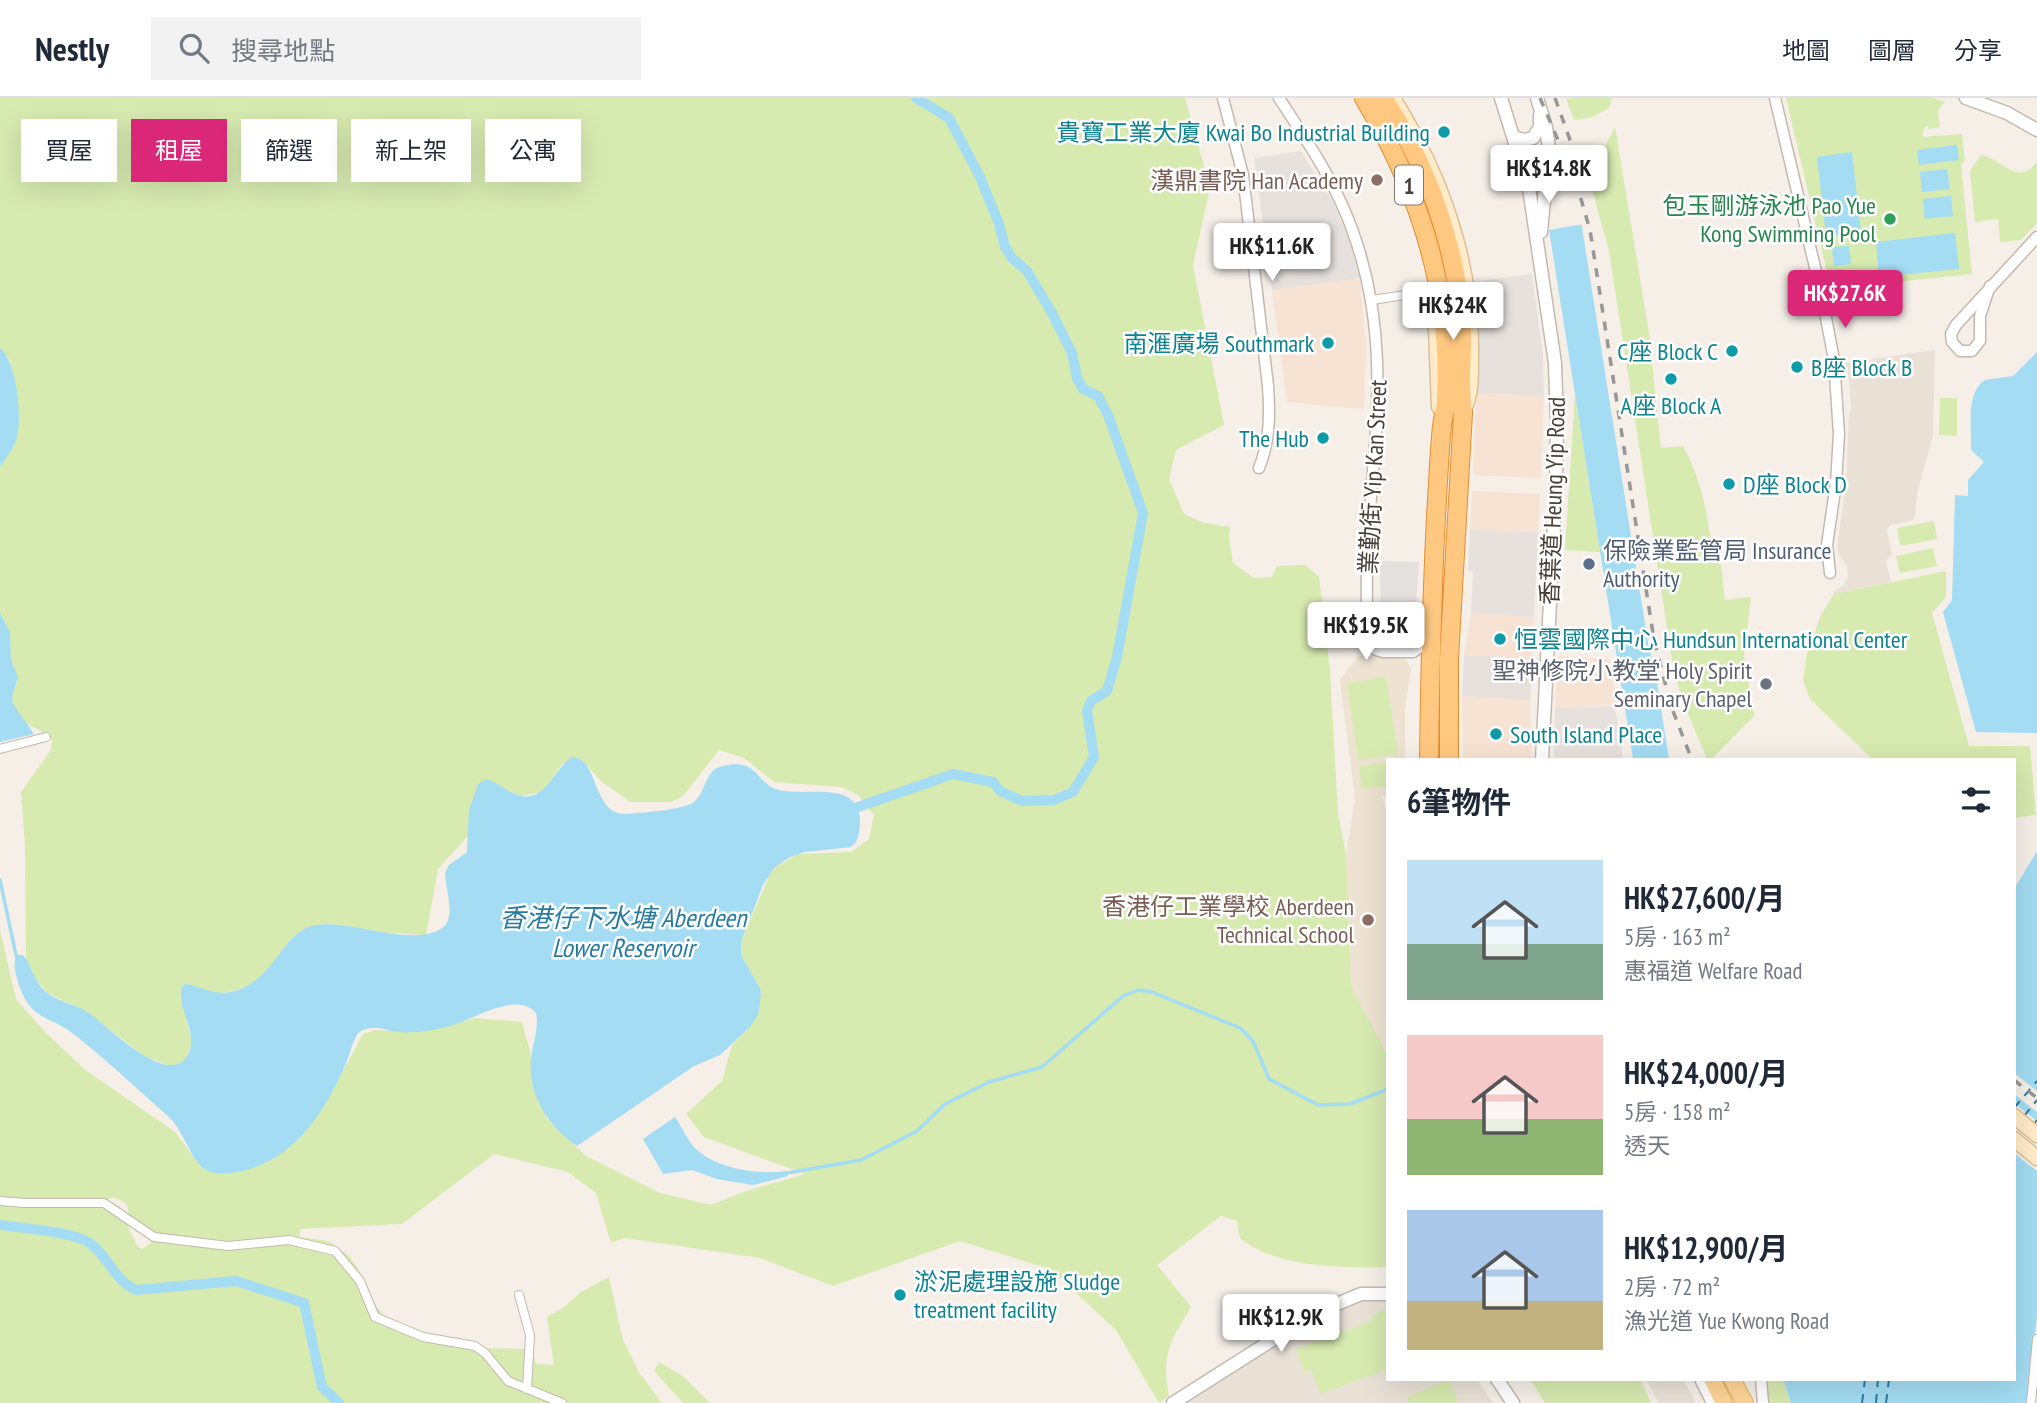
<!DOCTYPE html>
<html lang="zh-TW">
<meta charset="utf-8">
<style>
:root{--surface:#fff;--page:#f2f2f3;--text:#1f2937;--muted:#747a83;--line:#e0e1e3;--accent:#db2777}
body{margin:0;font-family:"PT Sans Narrow","Noto Sans TC",sans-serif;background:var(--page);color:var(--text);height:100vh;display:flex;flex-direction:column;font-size:26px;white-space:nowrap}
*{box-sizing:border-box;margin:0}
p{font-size:23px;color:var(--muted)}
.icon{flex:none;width:38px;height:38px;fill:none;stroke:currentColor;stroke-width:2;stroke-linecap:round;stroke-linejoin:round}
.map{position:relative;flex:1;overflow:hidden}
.details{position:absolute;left:1386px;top:660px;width:630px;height:623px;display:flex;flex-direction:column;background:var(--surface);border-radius:0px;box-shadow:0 7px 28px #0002}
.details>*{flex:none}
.guide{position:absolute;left:21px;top:21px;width:665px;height:63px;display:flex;gap:14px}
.price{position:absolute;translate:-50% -60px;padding:0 16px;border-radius:7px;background:#fff;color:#222;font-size:23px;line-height:46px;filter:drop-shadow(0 2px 4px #0008)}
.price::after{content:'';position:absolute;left:50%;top:42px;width:21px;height:16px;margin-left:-10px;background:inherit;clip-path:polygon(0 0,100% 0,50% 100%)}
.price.selected{background:var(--accent);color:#fff}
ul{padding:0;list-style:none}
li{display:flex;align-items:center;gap:21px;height:175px;padding:0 21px}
li span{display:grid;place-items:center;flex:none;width:196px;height:140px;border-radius:0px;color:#555}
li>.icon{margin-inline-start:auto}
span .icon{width:84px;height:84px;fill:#fffc;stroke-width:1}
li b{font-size:30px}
h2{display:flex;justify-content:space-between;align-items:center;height:84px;padding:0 21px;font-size:30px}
.chip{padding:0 24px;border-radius:0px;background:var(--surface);box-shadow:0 7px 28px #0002;font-size:24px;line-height:63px}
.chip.selected{background:var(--accent);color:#fff}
header{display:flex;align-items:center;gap:42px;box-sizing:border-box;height:98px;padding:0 35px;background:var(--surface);border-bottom:2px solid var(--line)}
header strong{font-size:33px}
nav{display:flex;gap:38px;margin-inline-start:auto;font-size:24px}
.search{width:490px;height:63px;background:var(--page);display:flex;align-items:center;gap:18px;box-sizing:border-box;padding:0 24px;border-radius:0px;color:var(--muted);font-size:26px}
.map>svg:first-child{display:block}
.residential{fill:#e9e1d6}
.commercial{fill:#f7e3d3}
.industrial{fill:#e7e1dd}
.education{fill:#eee3d2}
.green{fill:#d7eab0;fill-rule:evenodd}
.parking{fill:#e3e0dd}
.water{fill:#a3dcf3}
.pier{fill:#f5efe8}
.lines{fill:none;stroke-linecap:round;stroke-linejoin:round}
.stream{stroke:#a3dcf3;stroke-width:3.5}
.canal{stroke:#a3dcf3;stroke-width:10}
.ferry{stroke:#277ba0;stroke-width:2;stroke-dasharray:9 7;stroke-linecap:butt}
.pedestrian-casing{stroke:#c4b9ad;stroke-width:10}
.minor-casing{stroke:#c4b9ad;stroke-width:13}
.tertiary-casing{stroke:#c4b9ad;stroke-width:15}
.secondary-casing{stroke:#d9c098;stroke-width:17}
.primary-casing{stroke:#e8b062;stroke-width:18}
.trunk-casing{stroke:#e38d33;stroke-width:20}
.pedestrian{stroke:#fff;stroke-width:8}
.minor{stroke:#fff;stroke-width:10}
.tertiary{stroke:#fff;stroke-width:12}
.secondary{stroke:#ffebc8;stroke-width:14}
.primary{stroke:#ffd597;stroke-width:16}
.trunk{stroke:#ffc880;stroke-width:18}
.rail{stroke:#979797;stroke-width:3.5;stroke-dasharray:9 9;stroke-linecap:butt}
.culture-dot{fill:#0f9aa8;stroke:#fff;stroke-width:2.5}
.education-dot{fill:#8d6e63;stroke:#fff;stroke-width:2.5}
.leisure-dot{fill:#2e9e5b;stroke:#fff;stroke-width:2.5}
.service-dot{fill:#5c6f8a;stroke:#fff;stroke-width:2.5}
.worship-dot{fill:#6b7280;stroke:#fff;stroke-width:2.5}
.labels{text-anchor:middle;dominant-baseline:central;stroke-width:5;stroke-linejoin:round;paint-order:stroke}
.shield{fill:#fff;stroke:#7f7972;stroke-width:2}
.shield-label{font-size:23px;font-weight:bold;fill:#483f36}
.culture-label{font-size:24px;fill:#0d838f;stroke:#fff;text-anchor:start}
.education-label{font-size:24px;fill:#785e54;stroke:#fff;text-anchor:end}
.leisure-label{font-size:24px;fill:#27864d;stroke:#fff;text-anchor:end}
.street-label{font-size:24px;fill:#483f36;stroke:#fff}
.service-label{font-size:24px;fill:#4e5e75;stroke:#fff;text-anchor:start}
.worship-label{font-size:24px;fill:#5b616d;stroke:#fff;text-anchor:end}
.water-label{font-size:26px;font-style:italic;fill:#277ba0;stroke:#fff}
</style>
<header>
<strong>Nestly</strong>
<div class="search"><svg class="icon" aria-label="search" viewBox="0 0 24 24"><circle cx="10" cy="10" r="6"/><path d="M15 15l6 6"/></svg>搜尋地點</div>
<nav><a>地圖</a><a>圖層</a><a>分享</a></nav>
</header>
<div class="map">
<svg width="2037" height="1305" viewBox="0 0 2037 1305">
<rect width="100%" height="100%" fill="#f5efe8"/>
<path class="residential" d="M1935,252L1933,338L1918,391L1914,422L1891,427L1887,432L1892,456L1886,463L1891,484L1834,496L1833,494L1843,488L1848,478L1847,467L1838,455L1837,448L1846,386L1849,315L1851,310L1848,272L1845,265Z
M1370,1201L1388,1202V1281H1477L1493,1305H1187L1286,1238L1318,1220Z
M1646,1281H1683L1696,1305H1659Z"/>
<path class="commercial" d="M1360,180L1366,246L1364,311L1287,304L1272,192Z
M1476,295L1544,298L1541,380L1473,377Z
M1472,393L1540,396L1538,435L1470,432Z
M1471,515L1534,519L1532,560L1464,557Z
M1558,558L1609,561L1618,607L1555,610Z
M1462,598L1530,602L1531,661H1463Z"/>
<path class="industrial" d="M1301,53L1333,104L1349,141L1360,180L1272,192L1254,60Z
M1532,176L1543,256L1544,298L1476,295V221L1472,184Z
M1470,432L1538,435L1534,519L1471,515L1473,474L1468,473Z
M1464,557L1532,560L1530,602L1462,598Z
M1615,608L1623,661H1554L1555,610Z"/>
<path class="education" d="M1358,558L1404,559L1411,570L1405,611V661L1388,662V697L1382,698L1388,720V958L1351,889L1346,756L1355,701L1340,582Z"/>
<path class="green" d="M0,0H1185L1210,90L1193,167L1224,327L1176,352L1169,381L1184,416L1204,425L1230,429L1229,438L1233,465L1254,480L1272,479L1277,468L1305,467L1319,479L1330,573L1338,716L1346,756L1351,889L1388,958V1169C1343,1170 1275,1170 1240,1140L1237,1123L1221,1118L1157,1167L1191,1209C1170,1243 1161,1257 1169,1298L1159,1305L1116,1232L1050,1171L960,1143L833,1188L760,1160L625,1140L611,1145L596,1095L568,1074L494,1056L402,1126L300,1131V1139L328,1143L348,1157L357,1169L374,1206L383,1216L392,1221L424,1234L473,1243L485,1250L532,1251L536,1266L554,1267L547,1219L563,1210L581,1194L609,1179L622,1239L638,1273L662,1305H0V832L16,901L43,932L84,971L175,1034L201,1069L215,1074H236L266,1065L299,1041L327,1003L363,936L374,932L415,934L445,929L474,920L522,924L531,957V970L547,1021L586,1058L660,1095L711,1107L743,1094L805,1076L704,1039L686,1016L722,983L732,947L749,930L760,890L741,857V844L769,778L774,770L798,756L851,754L869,741L874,717L858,697L842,689L774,684L744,660L719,652L683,698L671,704H631L602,684L580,660L563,665L546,689L538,695L521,698L510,693L469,712L468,738L438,771L426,837C410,836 393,835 377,834C356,831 330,821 309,829C283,839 276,871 253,885C242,891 229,895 217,895C212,895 206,892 201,892C195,892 187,895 180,897L192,944L186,960L181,965L170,968L144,958L86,913L47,895L35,880L26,861L25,748L21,694L51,652L52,643C41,627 22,631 13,608C9,597 17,592 17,582C17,576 12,569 11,562C8,545 10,529 0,515V369L15,345L19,323L12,270L8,260L0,250ZM114,1099L127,1106L129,1119L155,1142L142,1151L138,1149L126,1125L102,1108L104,1103Z
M1577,0H1612L1609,10L1593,19L1574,22L1566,1Z
M1786,0H1933L1945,4L1938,13L1940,29L1929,31L1927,27L1923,33V39L1962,36L1965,62L1961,67L1972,176L1831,191Z
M1615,29L1649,235L1661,350L1683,348C1702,382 1707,415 1712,453L1720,459L1725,502L1751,499L1744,558L1754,618L1712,661H1707L1683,604L1674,574L1609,153L1589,80Z
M1981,57C2004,62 2017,89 2037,64V125L2021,142L2000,144L1998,121L1975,124L1970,73Z
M1575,296L1600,454L1565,452Z
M1940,300H1957V338L1939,337Z
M1934,423L1937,441L1900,448L1897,430Z
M1933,450L1937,468L1900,475L1896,458Z
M1946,473V499L1932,515L1969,648H2030L2036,717L2014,720V662L1872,661L1810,601L1803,583L1807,556L1821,517L1834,496Z
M1386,579L1398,656L1358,662L1347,585Z
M1388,664V688L1362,691L1359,668Z
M1388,1211V1271L1321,1296L1311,1272L1304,1274L1296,1251L1369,1224L1374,1216Z
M659,1264L683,1278L710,1305H683L654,1273Z
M1530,1281H1640L1651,1305H1545Z
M1766,1281H1783L1791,1305H1767Z
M1449,1282L1458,1305H1409L1407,1299Z"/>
<path class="parking" d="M1380,463L1419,464L1414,539L1409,544L1383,546L1381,539Z"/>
<path class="water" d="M1957,47L1959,62L1919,67L1917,52Z
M1852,54L1861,134L1826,138L1817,59Z
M1947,71L1950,91L1922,94L1920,74Z
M1951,98L1953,118L1925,121L1923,101Z
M1584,126L1669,661H1633L1549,132Z
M1955,135L1959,171L1879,179L1876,144Z
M1849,148L1851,166L1834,168L1832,149Z
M0,250C17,263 24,325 15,345C12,353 5,361 0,369Z
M2037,254V635L1976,634L1943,514L1952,502L1955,397L1968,398V382L1984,364L1971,352C1972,331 1965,295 1985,282L2013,278Z
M0,515L10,534L11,562L18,579L12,600L13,606L34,636L0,644Z
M571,659C598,656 592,717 625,716C640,715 683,712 694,704C707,693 704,672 723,668C759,659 755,686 779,692C807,699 862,680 860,726C859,735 859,743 851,749L805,754L790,759L774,770L763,787L741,844V857L760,890L761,897L758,917L749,930L720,957L694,968L577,1048C547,1027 528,998 531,960C533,947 537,935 537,922L536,915C516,892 471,923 447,929C431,932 415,936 399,934C390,934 381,929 373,930C368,930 361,932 358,935C352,944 349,960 344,970C325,1012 299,1054 253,1070C241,1074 219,1079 206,1072C192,1065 183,1032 170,1020C137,991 106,961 71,934C58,924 40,921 30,908C21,898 11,869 16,857H23C32,868 34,884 46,894C58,904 76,906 89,915C108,928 167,990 187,958C202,935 171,905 184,886C200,887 212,898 230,894C277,884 279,834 316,827C348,821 415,850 442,830C457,819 445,791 445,775L449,767L467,754L469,712L478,686L486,681C499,685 509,695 521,698C545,703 555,671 571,659Z
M2037,753V1217L2028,1305H1791L1783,1281H2014V791Z
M675,1019C682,1029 688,1044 697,1052C718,1071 760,1077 787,1073L788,1078L753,1087L717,1081L692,1072L663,1076L643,1041Z"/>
<path class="pier" d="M1581,123L1587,126L1665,611L1648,545Z
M2014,975L2037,993V1014L2014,996Z
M2014,1005L2037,1023V1073L2014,1055Z"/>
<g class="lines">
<path class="stream" d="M0,782L16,857
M787,1075L861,1062L917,1033L945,1006L989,984L1042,969L1123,898L1138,892L1152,894L1240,930L1253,943L1269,981L1318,1007L1350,1006L1388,991"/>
<path class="canal" d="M858,709L953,676L993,684L1000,693L1022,703L1054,702L1073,694L1094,659L1087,613L1091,603L1107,593L1117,559L1143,415L1108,317L1098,298L1083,291L1077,280L1072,255L1052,215L1027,173L1012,160L1005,149L999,126L980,79L949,20L916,0
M0,1127C21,1130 76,1134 91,1146C109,1160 115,1183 136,1192L236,1183L304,1205L322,1289L339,1305"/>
<path class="ferry" d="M2014,1010L2037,983
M2024,1018L2037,1002
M2033,1027L2037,1022
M1862,1305L1865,1281
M1876,1305L1878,1281
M1886,1305L1889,1281"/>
<defs>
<path id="pedestrian" d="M1372,202L1425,194
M0,651L46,639
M0,1103L25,1105H104L154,1139L228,1148L289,1142L335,1153L360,1183L375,1219L423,1239L475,1248L485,1255L508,1283L562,1305
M519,1197L530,1237L527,1291
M2031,1305L2037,1241"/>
<path id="minor" d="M1223,0L1243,77L1268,288C1270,317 1270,343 1259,370
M1279,0C1307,43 1336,85 1353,134C1391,240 1375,331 1368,439C1366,470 1367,503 1367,534L1371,545L1376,552L1383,554H1413L1431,542
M1775,0L1822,199L1834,262L1839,336L1836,385L1827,447L1830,475
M1990,188L1980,218V243L1972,253H1960L1952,244L1951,236L1956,227L2037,139
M1700,1281L1712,1305
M1761,1281L1763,1305"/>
<path id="tertiary" d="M1501,0L1529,90L1555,265L1557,324L1556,385L1542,662
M1537,0L1546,29L1549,50L1541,134
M1966,0L2007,15L2037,32
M1513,39L1525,42L1533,40L1540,29V17
M1497,1281L1513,1305
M1173,1305L1291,1230L1330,1209L1361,1196H1388"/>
<path id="secondary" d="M1393,0C1441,77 1473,166 1471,257C1471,278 1472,295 1463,314
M1432,200L1436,233L1439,309
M2014,1018L2037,1037
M2014,1041L2037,1060"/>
<path id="primary" d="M1712,1281L1724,1305
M1732,1281L1745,1305"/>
<path id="trunk" d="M1364,0C1419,92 1452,194 1446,302C1446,311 1443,319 1442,328C1439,358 1438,388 1436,418C1432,499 1430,580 1429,662
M1383,0C1427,66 1457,150 1462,230C1463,259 1458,287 1463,315L1449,561V662"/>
</defs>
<use href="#pedestrian" class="pedestrian-casing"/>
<use href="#minor" class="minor-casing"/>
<use href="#tertiary" class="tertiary-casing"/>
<use href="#secondary" class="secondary-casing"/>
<use href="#primary" class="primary-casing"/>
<use href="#trunk" class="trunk-casing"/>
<use href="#pedestrian" class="pedestrian"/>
<use href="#minor" class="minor"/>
<use href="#tertiary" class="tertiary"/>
<use href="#secondary" class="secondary"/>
<use href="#primary" class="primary"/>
<use href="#trunk" class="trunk"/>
<path class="rail" d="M1540,0L1576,84L1590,132L1654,542L1671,608L1692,662
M1555,0L1574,53
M2014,982L2037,1000"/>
</g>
<g class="culture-dot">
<circle cx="1444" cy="34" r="7"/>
<circle cx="1328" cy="245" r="7"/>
<circle cx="1732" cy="253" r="7"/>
<circle cx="1797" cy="269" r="7"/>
<circle cx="1671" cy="281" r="7"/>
<circle cx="1323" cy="340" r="7"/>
<circle cx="1729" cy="386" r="7"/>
<circle cx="1500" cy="541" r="7"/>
<circle cx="1496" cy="636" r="7"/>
<circle cx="900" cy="1197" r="7"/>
</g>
<g class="education-dot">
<circle cx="1377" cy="82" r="7"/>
<circle cx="1368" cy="822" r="7"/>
</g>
<circle class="leisure-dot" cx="1890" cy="121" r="7"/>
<circle class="service-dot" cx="1589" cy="466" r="7"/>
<circle class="worship-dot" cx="1766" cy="586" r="7"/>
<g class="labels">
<rect class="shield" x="1395" y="67.5" width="28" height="39" rx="5"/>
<g class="shield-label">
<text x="1409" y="87">1</text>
</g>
<g class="culture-label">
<text x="1430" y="34" text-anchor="end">貴寶工業大廈 Kwai Bo Industrial Building</text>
<text x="1314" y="245" text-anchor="end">南滙廣場 Southmark</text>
<text x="1718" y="253" text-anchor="end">C座 Block C</text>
<text x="1811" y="269">B座 Block B</text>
<text x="1671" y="307" text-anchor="middle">A座 Block A</text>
<text x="1309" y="340" text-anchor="end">The Hub</text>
<text x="1743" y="386">D座 Block D</text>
<text x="1514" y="541">恒雲國際中心 Hundsun International Center</text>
<text x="1510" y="636">South Island Place</text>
<text x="914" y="1183">淤泥處理設施 Sludge<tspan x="914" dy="28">treatment facility</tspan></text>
</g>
<g class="education-label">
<text x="1363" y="82">漢鼎書院 Han Academy</text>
<text x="1354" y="808">香港仔工業學校 Aberdeen<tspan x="1354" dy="28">Technical School</tspan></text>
</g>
<g class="leisure-label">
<text x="1876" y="107">包玉剛游泳池 Pao Yue<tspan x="1876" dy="28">Kong Swimming Pool</tspan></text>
</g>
<g class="street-label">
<text transform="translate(1373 379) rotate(-87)">業勤街 Yip Kan Street</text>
<text transform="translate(1553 403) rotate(-88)">香葉道 Heung Yip Road</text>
</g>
<g class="service-label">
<text x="1603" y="452">保險業監管局 Insurance<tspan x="1603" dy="28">Authority</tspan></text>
</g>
<g class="worship-label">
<text x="1752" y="572">聖神修院小教堂 Holy Spirit<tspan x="1752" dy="28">Seminary Chapel</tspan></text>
</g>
<g class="water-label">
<text x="623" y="819">香港仔下水塘 Aberdeen<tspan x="623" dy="30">Lower Reservoir</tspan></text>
</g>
</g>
</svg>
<b class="price" style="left:1549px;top:107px">HK$14.8K</b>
<b class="price" style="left:1272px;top:185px">HK$11.6K</b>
<b class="price selected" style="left:1845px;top:232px">HK$27.6K</b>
<b class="price" style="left:1453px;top:244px">HK$24K</b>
<b class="price" style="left:1366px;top:564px">HK$19.5K</b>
<b class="price" style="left:1281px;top:1256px">HK$12.9K</b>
<div class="guide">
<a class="chip">買屋</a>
<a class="chip selected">租屋</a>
<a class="chip">篩選</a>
<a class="chip">新上架</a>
<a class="chip">公寓</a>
</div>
<section class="details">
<h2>6筆物件<svg class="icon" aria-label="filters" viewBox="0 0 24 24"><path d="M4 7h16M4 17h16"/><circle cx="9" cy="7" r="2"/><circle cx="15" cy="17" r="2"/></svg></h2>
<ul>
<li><span style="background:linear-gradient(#bfe0f5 60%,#7fa58c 0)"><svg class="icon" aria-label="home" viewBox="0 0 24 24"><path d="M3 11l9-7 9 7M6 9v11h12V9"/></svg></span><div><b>HK$27,600/月</b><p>5房 · 163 m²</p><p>惠福道 Welfare Road</p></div></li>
<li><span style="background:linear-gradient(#f6c9c9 60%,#8fb573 0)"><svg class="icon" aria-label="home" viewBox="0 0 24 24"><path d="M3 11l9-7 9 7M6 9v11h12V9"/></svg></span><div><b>HK$24,000/月</b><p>5房 · 158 m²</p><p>透天</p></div></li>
<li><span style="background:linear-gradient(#a9c7e8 65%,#c2b280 0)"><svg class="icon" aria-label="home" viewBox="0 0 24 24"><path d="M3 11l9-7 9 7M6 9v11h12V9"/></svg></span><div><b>HK$12,900/月</b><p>2房 · 72 m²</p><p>漁光道 Yue Kwong Road</p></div></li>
</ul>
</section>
</div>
